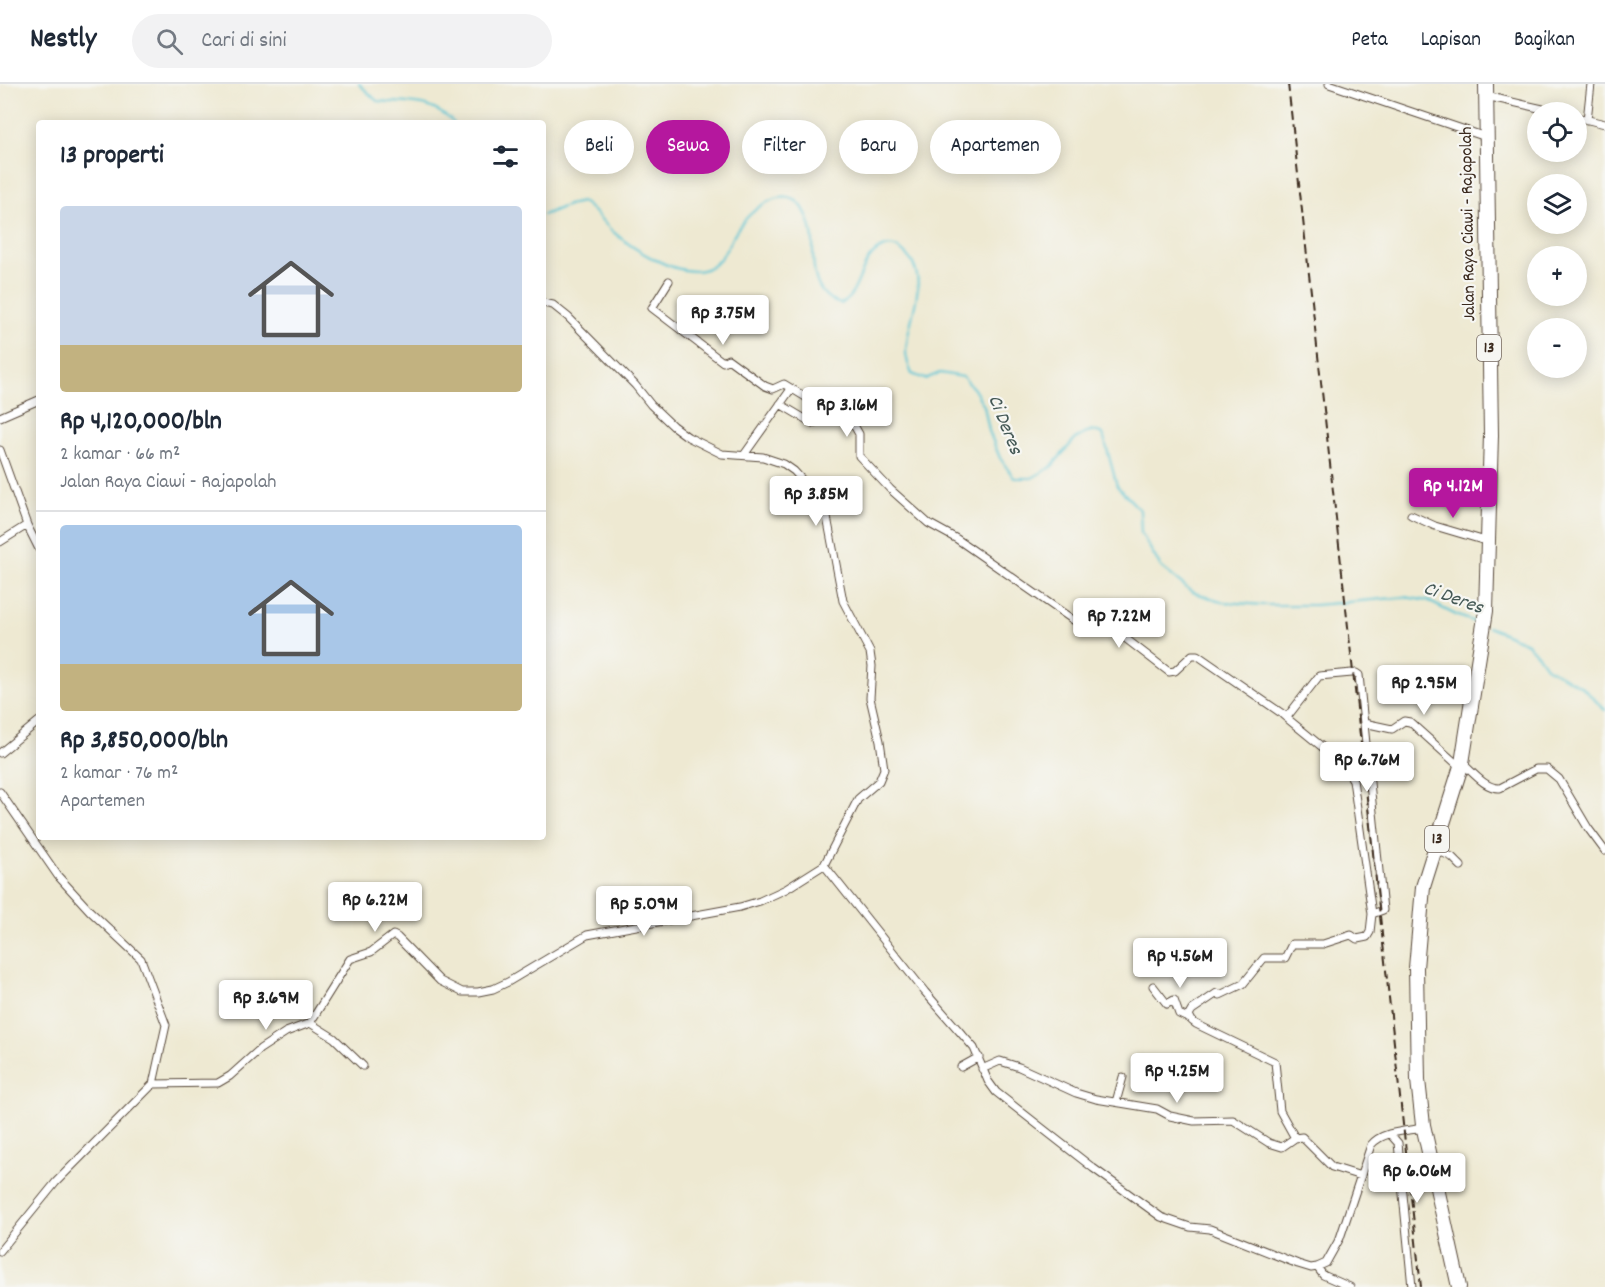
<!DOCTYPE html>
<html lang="id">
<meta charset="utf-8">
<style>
:root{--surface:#fff;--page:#f2f2f3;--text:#1f2937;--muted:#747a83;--line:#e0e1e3;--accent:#b5179e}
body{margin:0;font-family:Dekko,sans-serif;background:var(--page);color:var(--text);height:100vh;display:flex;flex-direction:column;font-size:22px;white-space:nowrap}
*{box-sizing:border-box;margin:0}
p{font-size:20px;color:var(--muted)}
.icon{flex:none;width:33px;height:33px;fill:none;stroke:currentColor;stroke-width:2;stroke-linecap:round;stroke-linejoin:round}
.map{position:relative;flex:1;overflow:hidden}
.sheet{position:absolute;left:36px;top:36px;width:510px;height:720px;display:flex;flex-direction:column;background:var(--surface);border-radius:6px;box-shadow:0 3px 15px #0003}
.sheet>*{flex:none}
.top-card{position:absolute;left:564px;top:36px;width:570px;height:54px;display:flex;gap:12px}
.buttons{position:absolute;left:1527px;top:18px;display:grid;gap:12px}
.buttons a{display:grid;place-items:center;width:60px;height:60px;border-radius:50%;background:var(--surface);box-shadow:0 3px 15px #0003;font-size:30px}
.price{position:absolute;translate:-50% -51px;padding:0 14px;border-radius:6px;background:#fff;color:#222;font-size:20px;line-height:39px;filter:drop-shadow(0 2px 3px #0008)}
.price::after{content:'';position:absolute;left:50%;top:36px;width:18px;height:14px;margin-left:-9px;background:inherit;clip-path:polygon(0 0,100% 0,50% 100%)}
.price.current{background:var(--accent);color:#fff}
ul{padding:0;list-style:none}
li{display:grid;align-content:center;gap:12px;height:318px;padding:0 24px}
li+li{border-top:2px solid var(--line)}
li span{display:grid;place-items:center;height:186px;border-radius:6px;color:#555}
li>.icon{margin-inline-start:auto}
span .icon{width:108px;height:108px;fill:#fffc;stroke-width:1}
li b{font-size:26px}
h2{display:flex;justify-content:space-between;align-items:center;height:72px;padding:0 24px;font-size:26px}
.tag{padding:0 21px;border-radius:27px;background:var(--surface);box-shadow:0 3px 15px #0003;font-size:21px;line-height:54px}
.tag.current{background:var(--accent);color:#fff}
header{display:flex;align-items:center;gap:36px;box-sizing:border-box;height:84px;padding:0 30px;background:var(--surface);border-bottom:2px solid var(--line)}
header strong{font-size:28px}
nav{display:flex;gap:33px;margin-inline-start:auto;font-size:21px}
.search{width:420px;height:54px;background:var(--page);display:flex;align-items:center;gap:15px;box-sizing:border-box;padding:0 21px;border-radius:33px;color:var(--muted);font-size:22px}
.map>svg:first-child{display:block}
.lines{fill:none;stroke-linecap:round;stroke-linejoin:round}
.stream{stroke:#5ac5d5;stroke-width:2}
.street-casing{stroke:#564739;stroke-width:9}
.highway-casing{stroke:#564739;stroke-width:16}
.street{stroke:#fff;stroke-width:7}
.highway{stroke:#fff;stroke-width:14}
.rail{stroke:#3b2a1e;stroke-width:2;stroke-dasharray:9 4.5;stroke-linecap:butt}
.labels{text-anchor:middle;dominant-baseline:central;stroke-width:4.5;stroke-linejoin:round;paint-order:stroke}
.shield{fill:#f6f6f2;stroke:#73675e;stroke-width:1.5}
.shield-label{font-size:16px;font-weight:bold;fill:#3b2a1e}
.street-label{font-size:18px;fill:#3b2a1e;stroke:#f6f6f2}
.water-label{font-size:20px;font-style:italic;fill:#445855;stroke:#f6f6f2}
</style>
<header>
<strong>Nestly</strong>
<div class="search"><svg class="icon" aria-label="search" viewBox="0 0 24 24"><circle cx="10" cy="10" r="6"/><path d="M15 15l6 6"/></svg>Cari di sini</div>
<nav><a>Peta</a><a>Lapisan</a><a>Bagikan</a></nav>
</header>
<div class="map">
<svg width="1605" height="1203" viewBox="0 0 1605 1203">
<rect width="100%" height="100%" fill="#f6f6f2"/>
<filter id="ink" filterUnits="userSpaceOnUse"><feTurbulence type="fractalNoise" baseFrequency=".0167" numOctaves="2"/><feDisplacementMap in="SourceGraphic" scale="12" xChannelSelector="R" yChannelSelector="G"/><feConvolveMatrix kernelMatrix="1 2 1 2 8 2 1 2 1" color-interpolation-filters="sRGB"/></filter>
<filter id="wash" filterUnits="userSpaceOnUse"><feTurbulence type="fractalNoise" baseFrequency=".008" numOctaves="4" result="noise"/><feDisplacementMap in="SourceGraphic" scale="24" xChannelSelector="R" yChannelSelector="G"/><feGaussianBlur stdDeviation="1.35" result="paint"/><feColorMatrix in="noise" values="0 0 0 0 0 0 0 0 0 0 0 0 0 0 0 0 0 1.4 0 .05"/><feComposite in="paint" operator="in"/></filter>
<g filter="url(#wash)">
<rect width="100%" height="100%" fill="#eee9d2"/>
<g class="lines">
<path class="stream" d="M359,0L377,17C407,20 430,15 454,39
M543,131L568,121L582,118C594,126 601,136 611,146C631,164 679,195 706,185C725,178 728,157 739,143C750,128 773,108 793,115C807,121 814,149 813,164C813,187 814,212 841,220C862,208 858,177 880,165C888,161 894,161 902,167C935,194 906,234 906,268C906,276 909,283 912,290L925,295L940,289L963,293L974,305L984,322L989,347L1000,374L1014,394H1032L1051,383L1075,355L1092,346L1103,350L1117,402L1140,426L1141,449L1161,483L1192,508L1224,518L1263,521H1315L1405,513L1428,517L1456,531L1480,540
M1488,543L1525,558L1537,570L1546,583L1582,603L1605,626"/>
</g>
</g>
<g filter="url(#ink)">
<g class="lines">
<defs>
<path id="street" d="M1329,0L1486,53
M1486,12L1556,28
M1576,33L1605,40
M1587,36L1591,0
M669,197L652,224L723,278L728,275L765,302L773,305L784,300L855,343L859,350V372L890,405L928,439L957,455L1082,542L1094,533L1099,534L1169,588L1175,587L1192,571H1197L1287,633L1319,592L1352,589
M780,320L812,339L836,332
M0,333L39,316
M0,366L27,441L0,458
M744,371L791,305
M1411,431L1435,442L1489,458
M27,441L39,465
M1283,631L1343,680L1353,696L1372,830
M1364,639L1392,645L1404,637L1410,638L1460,683
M0,669L39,637
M1462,679C1472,687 1485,705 1500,704L1536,685H1547L1559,695L1588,744L1605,767
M0,708L58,792L90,827L141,875L166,941L153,1000L56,1098L0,1167
M1434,765L1452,773L1461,782
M824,781L925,908L974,964L988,997L996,1008L1093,1084L1161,1133L1190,1143L1210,1145L1298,1180L1311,1184L1317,1183L1326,1179L1340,1154L1371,1061C1382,1047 1407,1047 1424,1044
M1153,902L1167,920L1174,916L1179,930L1190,935
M310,939L350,875L371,868L393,851L397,853L440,897L462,908H478L493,905L508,898L587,851L740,823L760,817L786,805L824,781L858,715L879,697L884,685L880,657L870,614L872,582L870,568L843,517L827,433L814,409L794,387L784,380L763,373L722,370L688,353L673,342L651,321L635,301L568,233L553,221L543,219
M961,983L979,973
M982,985L1000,977L1019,983L1076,1009L1096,1015L1157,1025L1170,1032L1194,1037L1233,1036L1269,1059L1282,1063L1295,1054L1302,1053L1332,1083L1361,1092
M153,1000L218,999L230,992L260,965L286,948L310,939L334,954L363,982
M1116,1018L1123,993
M1390,1050L1398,1059L1412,1203
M1295,1054L1280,1027L1275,978L1196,940L1192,937L1189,931L1192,926L1217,909L1220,911L1243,900L1264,874H1285L1292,860H1323L1351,851L1357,855L1367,853L1370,848L1372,830L1383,826L1359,591L1356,589
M1317,1183L1323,1191L1350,1203"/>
<path id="highway" d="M1459,1203L1423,1041L1418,996L1416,884L1423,803L1462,679L1486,527L1491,351L1486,0"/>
</defs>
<use href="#street" class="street-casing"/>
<use href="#highway" class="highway-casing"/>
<use href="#street" class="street"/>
<use href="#highway" class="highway"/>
<path class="rail" d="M1288,0L1421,1203"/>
</g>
</g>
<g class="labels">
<g class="shield">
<rect x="1477" y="251" width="24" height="26" rx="4.5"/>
<rect x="1425" y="742" width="24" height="26" rx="4.5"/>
</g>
<g class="shield-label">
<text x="1489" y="264">13</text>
<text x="1437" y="755">13</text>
</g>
<g class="street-label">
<text transform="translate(1469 140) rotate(-91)">Jalan Raya Ciawi - Rajapolah</text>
</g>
<g class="water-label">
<text transform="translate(1004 341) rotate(68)">Ci Deres</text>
<text transform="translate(1453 515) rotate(20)">Ci Deres</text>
</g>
</g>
</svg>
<div class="buttons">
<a><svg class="icon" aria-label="locate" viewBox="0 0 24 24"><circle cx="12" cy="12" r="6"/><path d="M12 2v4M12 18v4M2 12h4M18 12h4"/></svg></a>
<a><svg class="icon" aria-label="layers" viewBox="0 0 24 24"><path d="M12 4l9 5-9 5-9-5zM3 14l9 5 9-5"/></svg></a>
<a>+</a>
<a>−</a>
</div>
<b class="price" style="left:723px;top:262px">Rp 3.75M</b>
<b class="price" style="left:847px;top:354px">Rp 3.16M</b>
<b class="price current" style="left:1453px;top:435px">Rp 4.12M</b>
<b class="price" style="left:816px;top:443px">Rp 3.85M</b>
<b class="price" style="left:1119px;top:565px">Rp 7.22M</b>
<b class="price" style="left:1424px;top:632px">Rp 2.95M</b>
<b class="price" style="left:1367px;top:709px">Rp 6.76M</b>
<b class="price" style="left:375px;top:849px">Rp 6.22M</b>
<b class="price" style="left:644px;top:853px">Rp 5.09M</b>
<b class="price" style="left:1180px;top:905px">Rp 4.56M</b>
<b class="price" style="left:266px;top:947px">Rp 3.69M</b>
<b class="price" style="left:1177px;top:1020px">Rp 4.25M</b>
<b class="price" style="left:1417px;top:1120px">Rp 6.06M</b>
<div class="top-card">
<a class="tag">Beli</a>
<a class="tag current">Sewa</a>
<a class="tag">Filter</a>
<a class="tag">Baru</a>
<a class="tag">Apartemen</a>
</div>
<section class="sheet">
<h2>13 properti<svg class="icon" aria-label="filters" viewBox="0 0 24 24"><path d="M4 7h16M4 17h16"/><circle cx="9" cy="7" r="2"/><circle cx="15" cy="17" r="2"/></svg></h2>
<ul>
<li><span style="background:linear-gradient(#c9d6e8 75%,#c2b280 0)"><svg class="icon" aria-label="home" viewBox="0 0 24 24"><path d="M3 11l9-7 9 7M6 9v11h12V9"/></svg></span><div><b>Rp 4,120,000/bln</b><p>2 kamar · 66 m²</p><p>Jalan Raya Ciawi - Rajapolah</p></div></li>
<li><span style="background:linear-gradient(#a9c7e8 75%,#c2b280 0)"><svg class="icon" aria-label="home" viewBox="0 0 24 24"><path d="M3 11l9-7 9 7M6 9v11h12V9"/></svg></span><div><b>Rp 3,850,000/bln</b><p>2 kamar · 76 m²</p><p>Apartemen</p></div></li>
</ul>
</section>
</div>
